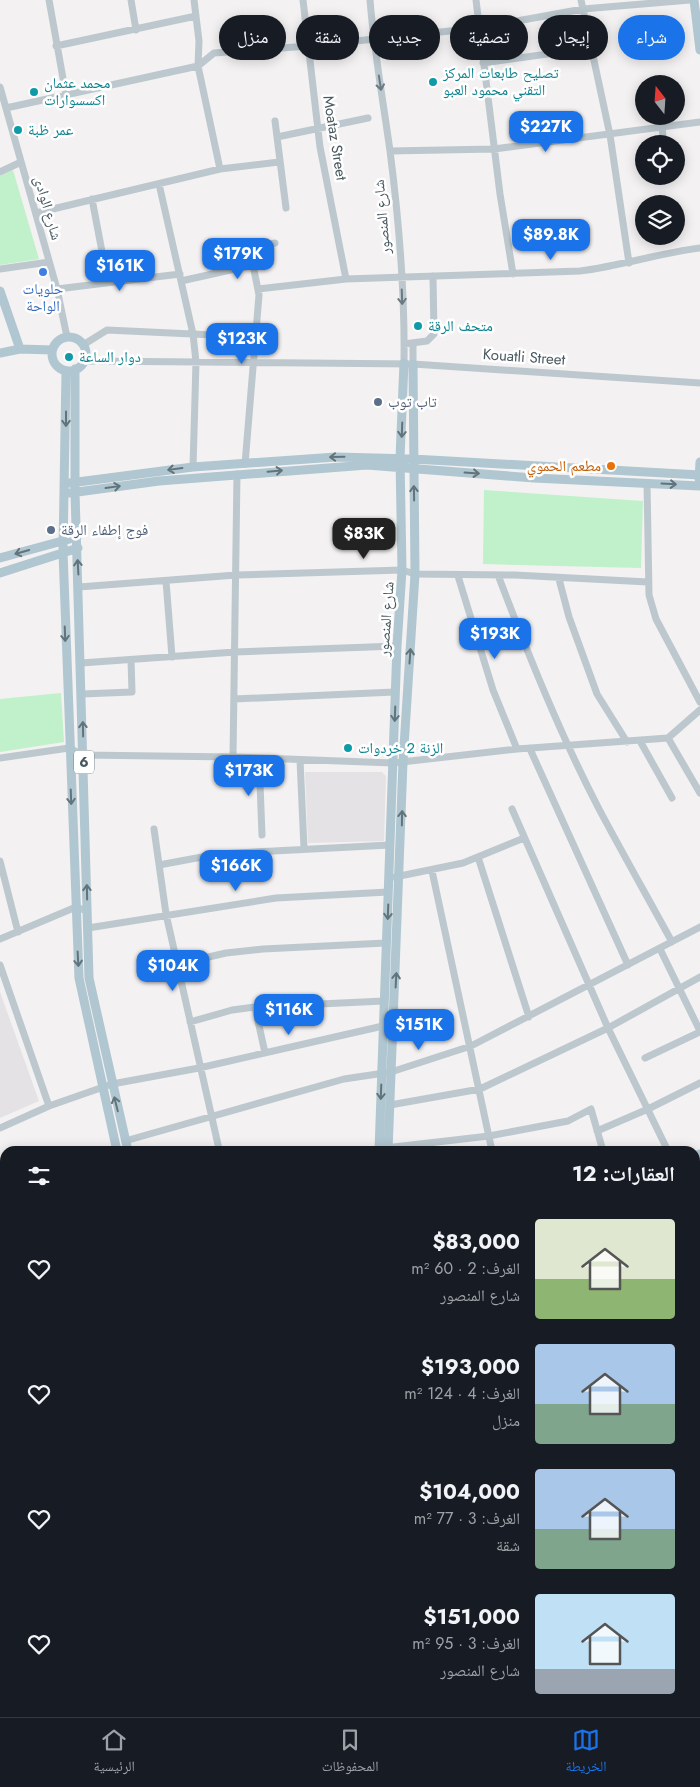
<!DOCTYPE html>
<html lang="ar">
<meta charset="utf-8">
<style>
:root{--surface:#171b24;--page:#242831;--text:#f1f3f6;--muted:#9ea1a6;--line:#363941;--accent:#1a73e8}
body{margin:0;font-family:Jost,"Noto Naskh Arabic",sans-serif;background:var(--page);color:var(--text);direction:rtl;height:100vh;display:flex;flex-direction:column;font-size:19px;white-space:nowrap}
*{box-sizing:border-box;margin:0}
p{font-size:16px;color:var(--muted)}
.icon{flex:none;width:28px;height:28px;fill:none;stroke:currentColor;stroke-width:2;stroke-linecap:round;stroke-linejoin:round}
.map{position:relative;flex:1;overflow:hidden;direction:ltr}
.panel{position:absolute;left:0px;top:1146px;width:700px;height:571px;display:flex;flex-direction:column;background:var(--surface);border-radius:15px 15px 0 0;box-shadow:0 2px 12px #0003;direction:rtl}
.panel>*{flex:none}
.banner{position:absolute;left:15px;top:15px;width:670px;height:45px;direction:rtl;display:flex;gap:10px}
.needle{width:32px;rotate:343deg}
.fabs{position:absolute;left:635px;top:75px;display:grid;gap:10px}
.fabs a{display:grid;place-items:center;width:50px;height:50px;border-radius:50%;background:var(--surface);box-shadow:0 2px 12px #0003;font-size:25px}
.price{position:absolute;translate:-50% -42px;padding:0 11px;border-radius:10px;background:var(--accent);color:#fff;font-size:16px;line-height:32px;filter:drop-shadow(0 1px 2px #0008)}
.price::after{content:'';position:absolute;left:50%;top:30px;width:15px;height:11px;margin-left:-8px;background:inherit;clip-path:polygon(0 0,100% 0,50% 100%)}
.price.selected{background:#222;color:#fff}
ul{padding:0;list-style:none}
li{display:flex;align-items:center;gap:15px;height:125px;padding:0 25px}
li span{display:grid;place-items:center;flex:none;width:140px;height:100px;border-radius:5px;color:#555}
li>.icon{margin-inline-start:auto}
span .icon{width:60px;height:60px;fill:#fffc;stroke-width:1}
li b{font-size:21px}
h2{display:flex;justify-content:space-between;align-items:center;height:60px;padding:0 25px;font-size:21px}
.chip{padding:0 18px;border-radius:22px;background:var(--surface);box-shadow:0 2px 12px #0003;font-size:18px;line-height:45px}
.chip.selected{background:var(--accent);color:#fff}
.tabs{display:flex;justify-content:space-around;align-items:center;height:70px;border-top:1px solid var(--line);background:var(--surface);font-size:14px;color:var(--muted)}
.tabs a{display:grid;justify-items:center;gap:2px}
.tabs .selected{color:var(--accent)}
.map>svg:first-child{display:block}
.education{fill:#e4e2e4}
.green{fill:#c0f1ca}
.water{fill:#8cebee}
.lines{fill:none;stroke-linecap:round;stroke-linejoin:round}
.minor{stroke:#bcc8ce;stroke-width:7}
.major{stroke:#b0c6d0;stroke-width:9}
.oneway{stroke:#6b7a80}
.oneway2{stroke:#62747b}
.culture-dot{fill:#0f9aa8;stroke:#fff;stroke-width:2}
.shop-dot{fill:#3f7fe0;stroke:#fff;stroke-width:2}
.service-dot{fill:#5c6f8a;stroke:#fff;stroke-width:2}
.food-dot{fill:#e8710a;stroke:#fff;stroke-width:2}
.labels{text-anchor:middle;dominant-baseline:central;stroke-width:5;stroke-linejoin:round;paint-order:stroke}
.shield{fill:#fff;stroke:#7f8a8f;stroke-width:1}
.shield-label{font-size:14px;font-weight:bold;fill:#48585f}
.culture-label{font-size:15px;fill:#0d838f;stroke:#fff;text-anchor:start}
.street-label{font-size:15px;fill:#48585f;stroke:#fff}
.shop-label{font-size:15px;fill:#366cbe;stroke:#fff}
.service-label{font-size:15px;fill:#4e5e75;stroke:#fff;text-anchor:start}
.food-label{font-size:15px;fill:#c56008;stroke:#fff;text-anchor:end}
</style>
<div class="map">
<svg width="700" height="1717" viewBox="0 0 700 1717">
<rect width="100%" height="100%" fill="#f3f1f1"/>
<path class="education" d="M305,772H382L386,776L384,841L308,843Z
M0,992L39,1101L0,1118Z"/>
<path class="green" d="M13,170L39,259L0,265V176Z
M484,490L643,501L641,568L483,564Z
M61,693L64,742L0,752V699Z
M700,1222V1483L695,1608V1226Z
M295,1713H409L408,1717H398L395,1714L384,1717H295Z"/>
<path class="water" d="M700,1606V1717H408L409,1712H695V1608Z"/>
<g class="lines">
<path class="minor" d="M49,0L66,95
M131,0L136,30
M194,0L199,41L198,66L220,169
M303,0L320,147L346,279
M370,0C374,51 383,100 390,151C399,221 405,293 404,363
M476,0L500,194L513,274
M581,0L610,135L629,263
M56,46L196,16
M483,63L591,48
M0,87L57,289L67,337
M6,108L198,66L214,53L309,46L478,28L583,9L690,0
M275,121L286,208
M662,128L664,144
M277,137L368,118
M390,151L494,149L700,122
M0,172L21,162
M159,184L193,334L196,362L193,467
M92,199L108,283
M36,213L220,169L279,162
M0,269L49,262
M181,281L253,265L252,249L275,243
M57,289L180,274
M258,289L346,279L580,271C621,266 659,253 700,248
M404,344L427,341L434,334L433,276
M83,345L107,330L256,337
M84,361L413,364L700,383
M413,364V345
M245,464L259,295L253,265
M647,483L649,595L656,619L700,702
M498,575C528,654 560,734 599,809C623,854 648,898 672,942
M458,576L493,690L517,749
M559,579L569,617L597,694L627,742
M166,581L172,657
M79,587L236,575L402,570L415,574L515,575L648,582
M81,663L235,652L397,646
M82,694L132,692L131,660
M234,699L395,692
M668,738L700,793
M640,741L672,798
M530,749L628,965
M233,757L237,474
M0,758L69,748L83,755L233,757L393,763L517,749L668,738L700,710
M259,758L262,835
M300,760L304,848
M512,809L608,1028L668,1151
M154,829L166,914L219,1149
M478,857L529,1017
M0,861L18,932
M159,865L218,854L390,845
M432,871L492,1151
M395,877L463,863L524,838
M88,928L276,898L388,892
M0,939L76,907L87,911
M660,949L700,1031
M178,964L226,953L263,949L386,943
M0,965L49,1106
M255,1007L265,1053
M190,1022L232,1010L255,1007L384,1001
M645,1058L700,1032
M390,1105L480,1089L608,1028L700,977
M0,1128L49,1106L112,1084L199,1068L383,1026
M597,1131L648,1109L700,1083
M125,1141L344,1079L391,1072L471,1046L700,927
M385,1148L489,1136L568,1121L591,1109L603,1151"/>
<path class="major" d="M694,0L700,50
M0,291L20,349
M52 354a17 17 0 1 1 34 0a17 17 0 1 1-34 0Z
M0,353L20,349L52,350
M75,369V492L89,978L128,1151
M66,371L63,552L79,978L117,1151
M699,479L700,462
M70,483L193,467L336,457L413,459L700,475
M70,493L159,481L367,465L534,478L700,486
M0,558L77,537
M0,573L78,548
M379,1151L397,646L402,570L400,458L404,363
M388,1151L403,762L415,574L413,364
M695,1156L700,1154
M695,1169L700,1168
M0,1450L5,1446
M0,1464L5,1461
M266,1712L268,1717"/>
</g>
<defs><path id="oneway-shaft" d="M-6 0H5M1.5-3L5.5 0L1.5 3" fill="none" stroke-width="1.6" stroke-linecap="round" stroke-linejoin="round" transform="scale(1.25)"/></defs>
<g class="oneway">
<use href="#oneway-shaft" transform="translate(380 83) rotate(81)"/>
<use href="#oneway-shaft" transform="translate(402 297) rotate(88)"/>
</g>
<g class="oneway2">
<use href="#oneway-shaft" transform="translate(66 419) rotate(90)"/>
<use href="#oneway-shaft" transform="translate(402 430) rotate(92)"/>
<use href="#oneway-shaft" transform="translate(337 457) rotate(179)"/>
<use href="#oneway-shaft" transform="translate(175 469) rotate(172)"/>
<use href="#oneway-shaft" transform="translate(275 471) rotate(-5)"/>
<use href="#oneway-shaft" transform="translate(472 473) rotate(4)"/>
<use href="#oneway-shaft" transform="translate(669 484) rotate(3)"/>
<use href="#oneway-shaft" transform="translate(113 487) rotate(-8)"/>
<use href="#oneway-shaft" transform="translate(414 493) rotate(-91)"/>
<use href="#oneway-shaft" transform="translate(22 552) rotate(164)"/>
<use href="#oneway-shaft" transform="translate(78 567) rotate(-93)"/>
<use href="#oneway-shaft" transform="translate(65 634) rotate(88)"/>
<use href="#oneway-shaft" transform="translate(410 656) rotate(-86)"/>
<use href="#oneway-shaft" transform="translate(395 714) rotate(92)"/>
<use href="#oneway-shaft" transform="translate(83 729) rotate(-91)"/>
<use href="#oneway-shaft" transform="translate(71 797) rotate(88)"/>
<use href="#oneway-shaft" transform="translate(402 818) rotate(-89)"/>
<use href="#oneway-shaft" transform="translate(87 892) rotate(-91)"/>
<use href="#oneway-shaft" transform="translate(388 912) rotate(92)"/>
<use href="#oneway-shaft" transform="translate(78 959) rotate(87)"/>
<use href="#oneway-shaft" transform="translate(396 980) rotate(-87)"/>
<use href="#oneway-shaft" transform="translate(381 1092) rotate(92)"/>
<use href="#oneway-shaft" transform="translate(116 1104) rotate(-104)"/>
</g>
<g class="culture-dot">
<circle cx="433" cy="82" r="5"/>
<circle cx="34" cy="92" r="5"/>
<circle cx="18" cy="130" r="5"/>
<circle cx="418" cy="326" r="5"/>
<circle cx="69" cy="357" r="5"/>
<circle cx="348" cy="748" r="5"/>
</g>
<circle class="shop-dot" cx="43" cy="272" r="5"/>
<g class="service-dot">
<circle cx="378" cy="402" r="5"/>
<circle cx="51" cy="530" r="5"/>
</g>
<circle class="food-dot" cx="611" cy="466" r="5"/>
<g class="labels">
<rect class="shield" x="74" y="750.5" width="20" height="23" rx="4"/>
<g class="shield-label">
<text x="84" y="762">6</text>
</g>
<g class="culture-label">
<text x="443" y="73">تصليح طابعات المركز<tspan x="443" dy="17">التقني محمود العبو</tspan></text>
<text x="44" y="83">محمد عثمان<tspan x="44" dy="17">اكسسوارات</tspan></text>
<text x="28" y="130">عمر ظبة</text>
<text x="428" y="326">متحف الرقة</text>
<text x="79" y="357">دوار الساعة</text>
<text x="358" y="748">الزنة 2 خردوات</text>
</g>
<g class="street-label">
<text transform="translate(335 138) rotate(81)">Moataz Street</text>
<text transform="translate(48 208) rotate(74)">شارع الوادى</text>
<text transform="translate(382 217) rotate(-95)">شارع المنصور</text>
<text transform="translate(524 357) rotate(4)">Kouatli Street</text>
<text transform="translate(386 619) rotate(-86)">شارع المنصور</text>
</g>
<g class="shop-label">
<text x="43" y="289">حلويات<tspan x="43" dy="17">الواحة</tspan></text>
</g>
<g class="service-label">
<text x="388" y="402">تاب توب</text>
<text x="61" y="530">فوج إطفاء الرقة</text>
</g>
<g class="food-label">
<text x="601" y="466">مطعم الحموي</text>
</g>
</g>
</svg>
<div class="fabs">
<a><svg class="needle" viewBox="-14 -14 28 28"><path d="M0-13l5 13h-10z" fill="#e53935"/><path d="M0 13l5-13h-10z" fill="#9ea1a6"/></svg></a>
<a><svg class="icon" aria-label="locate" viewBox="0 0 24 24"><circle cx="12" cy="12" r="6"/><path d="M12 2v4M12 18v4M2 12h4M18 12h4"/></svg></a>
<a><svg class="icon" aria-label="layers" viewBox="0 0 24 24"><path d="M12 4l9 5-9 5-9-5zM3 14l9 5 9-5"/></svg></a>
</div>
<b class="price" style="left:546px;top:153px">$227K</b>
<b class="price" style="left:551px;top:261px">$89.8K</b>
<b class="price" style="left:238px;top:280px">$179K</b>
<b class="price" style="left:120px;top:292px">$161K</b>
<b class="price" style="left:242px;top:365px">$123K</b>
<b class="price selected" style="left:364px;top:560px">$83K</b>
<b class="price" style="left:495px;top:660px">$193K</b>
<b class="price" style="left:249px;top:797px">$173K</b>
<b class="price" style="left:236px;top:892px">$166K</b>
<b class="price" style="left:173px;top:992px">$104K</b>
<b class="price" style="left:289px;top:1036px">$116K</b>
<b class="price" style="left:419px;top:1051px">$151K</b>
<div class="banner">
<a class="chip selected">شراء</a>
<a class="chip">إيجار</a>
<a class="chip">تصفية</a>
<a class="chip">جديد</a>
<a class="chip">شقة</a>
<a class="chip">منزل</a>
</div>
<section class="panel">
<h2>العقارات: 12<svg class="icon" aria-label="filters" viewBox="0 0 24 24"><path d="M4 7h16M4 17h16"/><circle cx="9" cy="7" r="2"/><circle cx="15" cy="17" r="2"/></svg></h2>
<ul>
<li><span style="background:linear-gradient(#dfe7d0 60%,#8fb573 0)"><svg class="icon" aria-label="home" viewBox="0 0 24 24"><path d="M3 11l9-7 9 7M6 9v11h12V9"/></svg></span><div><b>$83,000</b><p>الغرف: 2 · 60 m²</p><p>شارع المنصور</p></div><svg class="icon" aria-label="heart" viewBox="0 0 24 24"><path d="M12 20l-8-8c-3-5 5-10 8-4 3-6 11-1 8 4z"/></svg></li>
<li><span style="background:linear-gradient(#a9c7e8 60%,#7fa58c 0)"><svg class="icon" aria-label="home" viewBox="0 0 24 24"><path d="M3 11l9-7 9 7M6 9v11h12V9"/></svg></span><div><b>$193,000</b><p>الغرف: 4 · 124 m²</p><p>منزل</p></div><svg class="icon" aria-label="heart" viewBox="0 0 24 24"><path d="M12 20l-8-8c-3-5 5-10 8-4 3-6 11-1 8 4z"/></svg></li>
<li><span style="background:linear-gradient(#a9c7e8 60%,#7fa58c 0)"><svg class="icon" aria-label="home" viewBox="0 0 24 24"><path d="M3 11l9-7 9 7M6 9v11h12V9"/></svg></span><div><b>$104,000</b><p>الغرف: 3 · 77 m²</p><p>شقة</p></div><svg class="icon" aria-label="heart" viewBox="0 0 24 24"><path d="M12 20l-8-8c-3-5 5-10 8-4 3-6 11-1 8 4z"/></svg></li>
<li><span style="background:linear-gradient(#bfe0f5 75%,#9aa5b1 0)"><svg class="icon" aria-label="home" viewBox="0 0 24 24"><path d="M3 11l9-7 9 7M6 9v11h12V9"/></svg></span><div><b>$151,000</b><p>الغرف: 3 · 95 m²</p><p>شارع المنصور</p></div><svg class="icon" aria-label="heart" viewBox="0 0 24 24"><path d="M12 20l-8-8c-3-5 5-10 8-4 3-6 11-1 8 4z"/></svg></li>
</ul>
</section>
</div>
<nav class="tabs">
<a class="selected"><svg class="icon" aria-label="map" viewBox="0 0 24 24"><path d="M3 6l6-2 6 2 6-2v14l-6 2-6-2-6 2zM9 4v14M15 6v14"/></svg>الخريطة</a>
<a><svg class="icon" aria-label="saved" viewBox="0 0 24 24"><path d="M7 4h10v16l-5-4-5 4z"/></svg>المحفوظات</a>
<a><svg class="icon" aria-label="home" viewBox="0 0 24 24"><path d="M3 11l9-7 9 7M6 9v11h12V9"/></svg>الرئيسية</a>
</nav>
